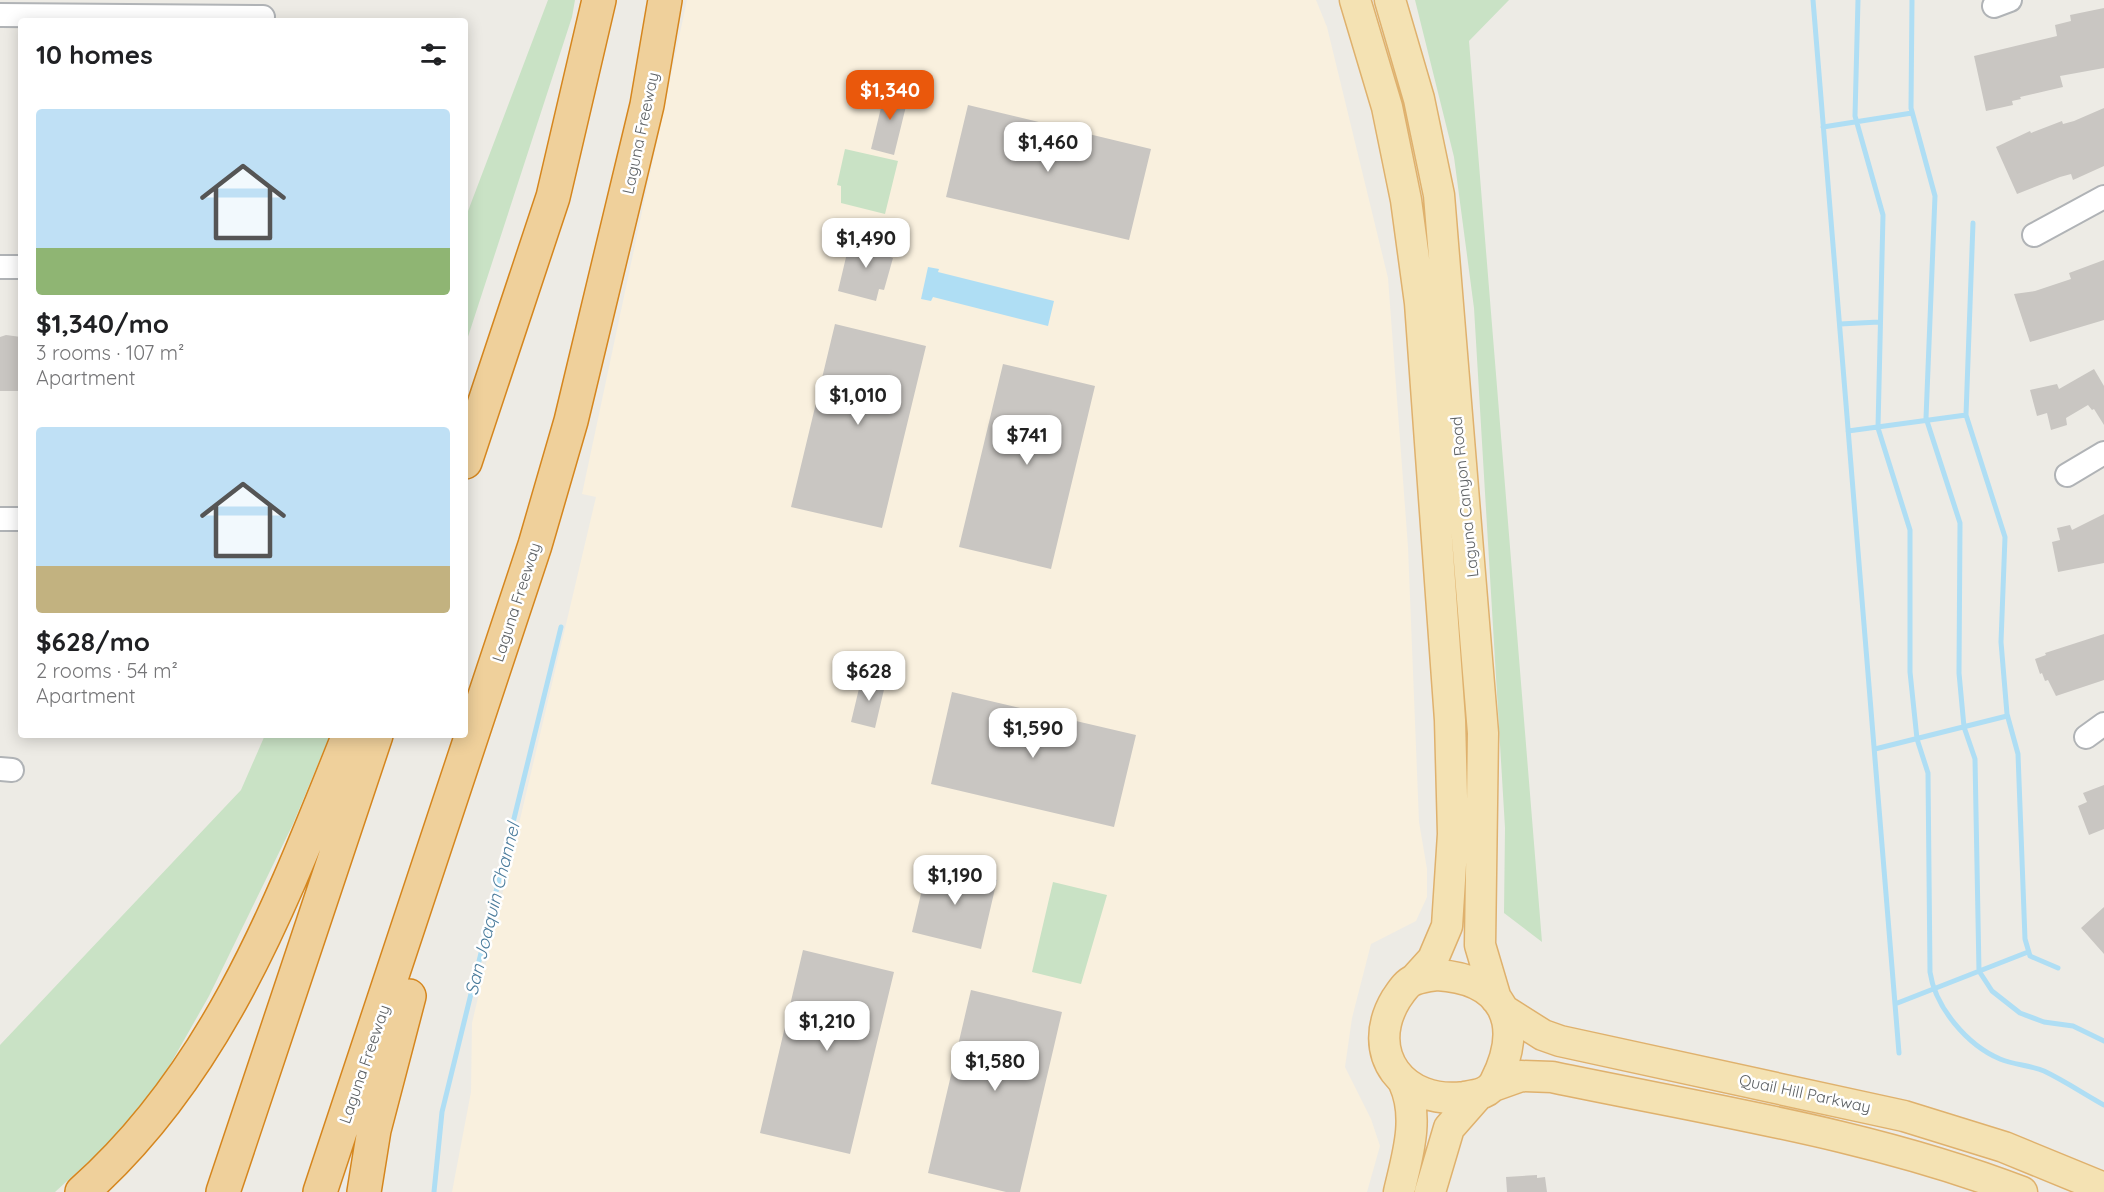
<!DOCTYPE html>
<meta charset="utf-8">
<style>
:root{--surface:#fff;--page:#f2f2f2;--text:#202124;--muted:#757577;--accent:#ea580c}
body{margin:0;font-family:Quicksand,sans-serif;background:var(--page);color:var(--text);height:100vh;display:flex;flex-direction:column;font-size:22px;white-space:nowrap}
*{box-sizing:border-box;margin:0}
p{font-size:20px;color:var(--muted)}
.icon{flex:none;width:33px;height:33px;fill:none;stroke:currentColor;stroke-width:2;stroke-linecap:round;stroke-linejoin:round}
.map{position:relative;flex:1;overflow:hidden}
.sheet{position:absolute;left:18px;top:18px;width:450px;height:720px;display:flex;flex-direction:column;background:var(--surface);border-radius:6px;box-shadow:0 3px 15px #0003}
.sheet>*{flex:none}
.price{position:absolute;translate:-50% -51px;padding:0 14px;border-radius:12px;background:#fff;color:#222;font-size:20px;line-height:39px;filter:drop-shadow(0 2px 3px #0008)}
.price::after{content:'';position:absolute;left:50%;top:36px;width:18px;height:14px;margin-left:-9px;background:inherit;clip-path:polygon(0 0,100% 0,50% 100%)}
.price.current{background:var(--accent);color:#fff}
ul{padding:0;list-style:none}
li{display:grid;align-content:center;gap:12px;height:318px;padding:0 18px}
li span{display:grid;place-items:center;height:186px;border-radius:6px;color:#555}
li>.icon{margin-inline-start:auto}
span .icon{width:108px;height:108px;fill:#fffc;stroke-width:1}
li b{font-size:26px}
h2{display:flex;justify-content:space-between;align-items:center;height:72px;padding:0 18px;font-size:26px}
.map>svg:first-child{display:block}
.commercial{fill:#f9f0de}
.green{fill:#c9e2c5}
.water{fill:#afdef4}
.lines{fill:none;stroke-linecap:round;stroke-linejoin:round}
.stream{stroke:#afdef4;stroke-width:5}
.building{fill:#c9c6c2}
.minor-casing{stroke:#b0b3b6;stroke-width:26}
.major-casing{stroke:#dfb16d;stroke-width:33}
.highway-casing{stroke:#d5861e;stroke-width:36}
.minor{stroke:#fff;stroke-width:22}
.major{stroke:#f4e2b3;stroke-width:30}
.highway{stroke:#efd09b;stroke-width:33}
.labels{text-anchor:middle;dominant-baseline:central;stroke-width:5;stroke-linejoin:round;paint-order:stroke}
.street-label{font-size:16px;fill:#5d6164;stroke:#fff}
.water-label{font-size:18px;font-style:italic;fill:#4b7c9c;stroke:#fff}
</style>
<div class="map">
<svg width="2104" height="1192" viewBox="0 0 2104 1192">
<rect width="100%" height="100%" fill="#edebe5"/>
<path class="commercial" d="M687,0H1316L1327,27L1388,278L1408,547L1419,822L1427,869V897L1416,921L1371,944L1352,1018L1345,1067L1371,1119L1380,1146L1367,1192H452L471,1092L472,1023L596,497L582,494Z"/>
<path class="green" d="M548,0H575L572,17L465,346V219Z
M1415,0H1509L1469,41L1542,942L1504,913L1505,828L1474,308L1454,157Z
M845,149L898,161L885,214L841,203V186L837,185Z
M265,735H330L293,824L209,996L158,1086L109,1143L55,1192H0V1045L241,790Z
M1053,882L1107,895L1081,984L1032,972Z"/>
<path class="water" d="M928,267L939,269L938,272L1054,301L1048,326L933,297L931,301L921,299Z"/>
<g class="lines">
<path class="stream" d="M1813,0L1899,1053
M1858,0L1855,116L1883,215L1878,428L1910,530V672L1917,739L1928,773L1930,972C1935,1007 1967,1045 2000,1059C2014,1065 2030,1065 2044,1071C2065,1081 2084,1094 2104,1105
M1912,0L1911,108L1935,196L1926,418L1960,523L1959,673L1964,727L1975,759L1979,971L1992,991L2020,1013L2044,1022L2073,1026L2104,1041
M1823,127L1912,113
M1973,223L1966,415L2005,537L2001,642L2007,714L2018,754L2025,939L2030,956L2058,968
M1840,324L1879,322
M1848,431L1966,415
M1875,749L2007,716
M1895,1004L2028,952
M434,1192L442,1112L561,627"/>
</g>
<path class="building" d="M2104,8V68L2060,76L2063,87L2020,97L2021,99L2012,101L2013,105L1986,111L1974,56L2057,36L2055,25L2071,21L2070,15Z
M886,87L909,94L894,155L871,149Z
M968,105L1151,149L1129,240L946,197Z
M2104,108V166L2073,180L2071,174L2060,177L2017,194L1996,147L2030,131L2031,133L2062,121L2063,124L2074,121Z
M851,236L890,245L887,256L893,258L884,290L879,289L876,301L838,291Z
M2104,260V320L2030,342L2014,294L2035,291L2071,279L2069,273Z
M835,324L926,346L882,528L791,507Z
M6,335L21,337V391H0V337Z
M1003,364L1095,386L1051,569L959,547Z
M2094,369L2104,386V425L2094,409L2092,410L2088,405L2066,418L2067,425L2051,430L2047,413L2037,416L2030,390L2057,384L2059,389Z
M2104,514V563L2058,572L2052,542L2060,540L2057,528L2070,525L2072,530Z
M2104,634V680L2056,696L2048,680L2045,681L2042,673L2040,674L2035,659L2046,655L2045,653Z
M862,676L886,681L875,728L851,722Z
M952,692L1136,735L1114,827L931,784Z
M2104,785V829L2089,835L2078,806L2087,802L2083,793Z
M928,864L997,880L981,949L912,932Z
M2104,907V954L2081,928Z
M803,950L894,972L850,1154L760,1133Z
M971,990L1062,1012L1020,1192H1006L928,1173Z
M1537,1175V1178L1545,1177L1547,1192H1507L1506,1177Z"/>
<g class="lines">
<defs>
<path id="minor" d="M1994,6L2010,0
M0,15L263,17
M2034,235L2104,197
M0,267H21
M2067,475L2104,453
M0,519H21
M2086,737L2104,724
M0,769L12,770"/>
<path id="major" d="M1355,0L1387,107L1406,200L1420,303L1450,720L1453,834L1447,926L1433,959L1414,980
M1390,0L1419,99L1439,195L1483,733L1480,945L1496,999
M1437,975C1504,979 1525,1023 1495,1082C1489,1094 1476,1095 1464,1097C1404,1105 1363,1054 1396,999C1401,992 1406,983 1414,980C1421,977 1430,976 1437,975Z
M1505,1011L1543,1035L1560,1041L1904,1116L2004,1147L2104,1188
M1493,1086L1521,1076L1552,1077C1709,1110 1872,1134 2022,1192
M1399,1192C1407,1157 1420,1118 1404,1083
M1430,1192L1449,1128L1478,1095"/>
<path id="highway" d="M465,462L553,197L599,0
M82,1192C219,1071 282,901 349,735
M223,1192L376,735
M320,1192L535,545L571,421L647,105L665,0
M364,1192L374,1130L409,996"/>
</defs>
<use href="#minor" class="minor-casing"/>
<use href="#major" class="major-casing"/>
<use href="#highway" class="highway-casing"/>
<use href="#minor" class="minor"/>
<use href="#major" class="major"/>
<use href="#highway" class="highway"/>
</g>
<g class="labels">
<g class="street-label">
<text transform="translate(640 133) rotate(-78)">Laguna Freeway</text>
<text transform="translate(1464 497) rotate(-96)">Laguna Canyon Road</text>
<text transform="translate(516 602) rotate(-72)">Laguna Freeway</text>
<text transform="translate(364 1064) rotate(-71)">Laguna Freeway</text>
<text transform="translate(1805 1093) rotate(12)">Quail Hill Parkway</text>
</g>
<g class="water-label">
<text transform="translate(492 909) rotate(-76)">San Joaquin Channel</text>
</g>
</g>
</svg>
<b class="price current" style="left:890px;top:121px">$1,340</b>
<b class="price" style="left:1048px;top:173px">$1,460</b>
<b class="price" style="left:866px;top:269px">$1,490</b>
<b class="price" style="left:858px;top:426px">$1,010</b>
<b class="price" style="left:1027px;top:466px">$741</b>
<b class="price" style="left:869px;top:702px">$628</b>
<b class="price" style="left:1033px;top:759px">$1,590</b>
<b class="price" style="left:955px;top:906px">$1,190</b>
<b class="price" style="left:827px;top:1052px">$1,210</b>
<b class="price" style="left:995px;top:1092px">$1,580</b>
<section class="sheet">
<h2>10 homes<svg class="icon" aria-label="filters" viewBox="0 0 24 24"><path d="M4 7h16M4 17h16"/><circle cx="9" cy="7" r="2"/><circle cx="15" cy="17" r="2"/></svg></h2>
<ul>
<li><span style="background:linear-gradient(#bfe0f5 75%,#8fb573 0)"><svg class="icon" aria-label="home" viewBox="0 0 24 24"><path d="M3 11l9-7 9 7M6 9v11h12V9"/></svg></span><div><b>$1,340/mo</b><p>3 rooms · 107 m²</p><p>Apartment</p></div></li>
<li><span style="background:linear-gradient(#bfe0f5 75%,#c2b280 0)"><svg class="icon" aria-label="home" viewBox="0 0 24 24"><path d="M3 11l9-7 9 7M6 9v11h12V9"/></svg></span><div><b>$628/mo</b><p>2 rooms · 54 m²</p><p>Apartment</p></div></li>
</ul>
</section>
</div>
